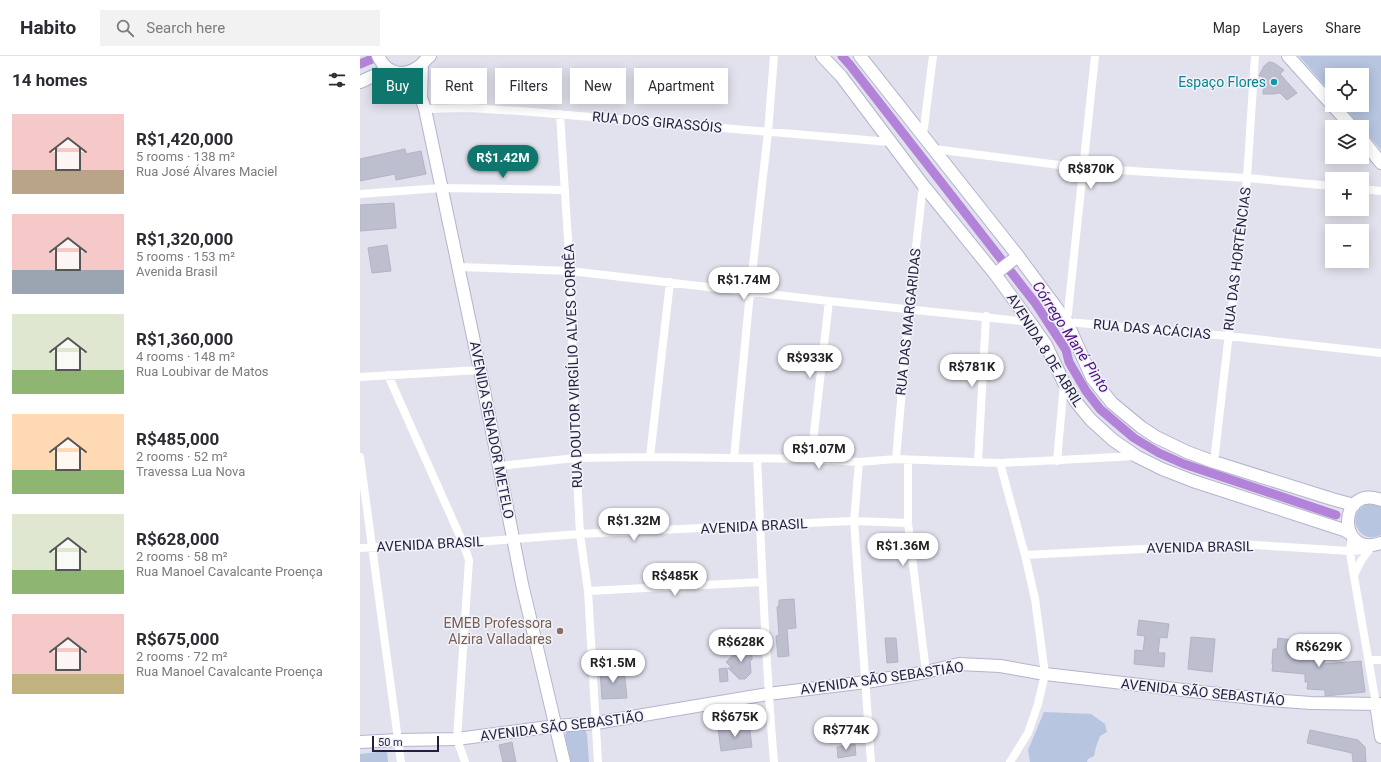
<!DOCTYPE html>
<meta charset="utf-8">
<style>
:root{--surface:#fff;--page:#f2f2f3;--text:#2b2b33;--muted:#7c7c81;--line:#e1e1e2;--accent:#0f766e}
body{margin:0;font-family:Roboto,sans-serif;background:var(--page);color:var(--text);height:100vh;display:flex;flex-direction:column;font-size:15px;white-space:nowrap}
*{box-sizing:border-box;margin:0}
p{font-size:13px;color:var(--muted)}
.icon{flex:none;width:22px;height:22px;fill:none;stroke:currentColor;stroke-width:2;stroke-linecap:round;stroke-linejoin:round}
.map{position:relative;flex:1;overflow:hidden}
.details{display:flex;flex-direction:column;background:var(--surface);width:360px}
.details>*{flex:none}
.hud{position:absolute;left:12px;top:12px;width:380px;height:36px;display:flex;gap:8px}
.controls{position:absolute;left:965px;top:12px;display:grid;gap:8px}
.controls a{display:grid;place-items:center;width:44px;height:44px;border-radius:0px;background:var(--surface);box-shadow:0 2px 10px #0003;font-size:20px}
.scale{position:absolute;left:12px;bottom:10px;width:67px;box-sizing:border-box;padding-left:4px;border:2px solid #241f40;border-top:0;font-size:11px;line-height:14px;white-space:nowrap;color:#241f40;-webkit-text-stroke:3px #f2f3f9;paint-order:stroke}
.price{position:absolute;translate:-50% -34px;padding:0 9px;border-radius:14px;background:#fff;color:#222;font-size:13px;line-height:26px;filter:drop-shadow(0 1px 2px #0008)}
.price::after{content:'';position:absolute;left:50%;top:24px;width:12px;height:9px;margin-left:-6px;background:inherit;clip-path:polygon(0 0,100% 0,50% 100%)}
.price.selected{background:var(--accent);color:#fff}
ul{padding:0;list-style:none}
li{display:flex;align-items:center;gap:12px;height:100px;padding:0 12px}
li span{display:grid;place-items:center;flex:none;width:112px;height:80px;border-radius:0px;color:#555}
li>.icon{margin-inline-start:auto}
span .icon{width:48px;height:48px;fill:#fffc;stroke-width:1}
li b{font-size:17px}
h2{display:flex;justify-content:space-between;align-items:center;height:48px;padding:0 12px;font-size:17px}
.tag{padding:0 14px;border-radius:0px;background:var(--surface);box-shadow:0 2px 10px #0003;font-size:14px;line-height:36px}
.tag.selected{background:var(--accent);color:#fff}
header{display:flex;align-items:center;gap:24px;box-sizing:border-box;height:56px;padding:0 20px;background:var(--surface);border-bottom:1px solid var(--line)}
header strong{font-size:19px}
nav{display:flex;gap:22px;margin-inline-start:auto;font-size:14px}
.search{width:280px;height:36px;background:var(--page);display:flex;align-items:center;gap:10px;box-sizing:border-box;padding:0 14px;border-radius:0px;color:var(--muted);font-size:15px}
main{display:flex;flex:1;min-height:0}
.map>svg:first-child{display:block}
.green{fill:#b7c5e1}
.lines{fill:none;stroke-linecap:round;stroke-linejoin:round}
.canal{stroke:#b383d9;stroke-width:9}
.building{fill:#bdbece;stroke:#b3b3c8}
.secondary-casing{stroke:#b4b3ce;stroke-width:14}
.street{stroke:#fff;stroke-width:8}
.secondary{stroke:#fff;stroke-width:12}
.culture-dot{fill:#0f9aa8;stroke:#f2f3f9;stroke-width:1.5}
.education-dot{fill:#8d6e63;stroke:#f2f3f9;stroke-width:1.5}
.labels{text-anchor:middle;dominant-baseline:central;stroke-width:3;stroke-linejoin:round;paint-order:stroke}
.culture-label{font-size:14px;fill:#0d838f;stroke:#f2f3f9;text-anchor:end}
.street-label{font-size:14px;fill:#241f40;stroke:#f2f3f9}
.education-label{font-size:14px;fill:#785e54;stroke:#f2f3f9;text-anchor:end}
.water-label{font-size:15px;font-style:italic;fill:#531283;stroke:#f2f3f9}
</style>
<header>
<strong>Habito</strong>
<div class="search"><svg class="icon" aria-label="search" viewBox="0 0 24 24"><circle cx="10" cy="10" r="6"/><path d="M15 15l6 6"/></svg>Search here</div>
<nav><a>Map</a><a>Layers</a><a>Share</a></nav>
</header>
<main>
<section class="details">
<h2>14 homes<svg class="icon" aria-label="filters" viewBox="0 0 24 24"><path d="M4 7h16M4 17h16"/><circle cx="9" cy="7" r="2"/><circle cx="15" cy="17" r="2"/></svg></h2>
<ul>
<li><span style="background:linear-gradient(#f6c9c9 70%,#b9a48a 0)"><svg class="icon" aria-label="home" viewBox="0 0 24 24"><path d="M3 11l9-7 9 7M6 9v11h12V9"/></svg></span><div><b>R$1,420,000</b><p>5 rooms · 138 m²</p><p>Rua José Álvares Maciel</p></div></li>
<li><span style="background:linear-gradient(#f6c9c9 70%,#9aa5b1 0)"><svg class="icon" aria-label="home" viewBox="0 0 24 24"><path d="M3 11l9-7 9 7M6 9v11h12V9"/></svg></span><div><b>R$1,320,000</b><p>5 rooms · 153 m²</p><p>Avenida Brasil</p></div></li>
<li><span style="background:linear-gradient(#dfe7d0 70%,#8fb573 0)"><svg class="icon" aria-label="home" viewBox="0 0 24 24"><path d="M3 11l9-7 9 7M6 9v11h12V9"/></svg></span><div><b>R$1,360,000</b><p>4 rooms · 148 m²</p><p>Rua Loubivar de Matos</p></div></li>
<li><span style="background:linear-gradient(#ffd9b3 70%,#8fb573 0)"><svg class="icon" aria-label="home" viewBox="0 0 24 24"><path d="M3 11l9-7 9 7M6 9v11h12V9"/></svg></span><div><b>R$485,000</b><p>2 rooms · 52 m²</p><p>Travessa Lua Nova</p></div></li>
<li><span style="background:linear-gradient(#dfe7d0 70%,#8fb573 0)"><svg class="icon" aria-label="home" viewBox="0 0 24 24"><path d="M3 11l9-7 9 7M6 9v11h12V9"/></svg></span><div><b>R$628,000</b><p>2 rooms · 58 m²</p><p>Rua Manoel Cavalcante Proença</p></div></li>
<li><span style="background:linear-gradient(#f6c9c9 75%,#c2b280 0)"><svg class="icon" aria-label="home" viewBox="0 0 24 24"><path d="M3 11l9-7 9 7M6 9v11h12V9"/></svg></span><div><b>R$675,000</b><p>2 rooms · 72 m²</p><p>Rua Manoel Cavalcante Proença</p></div></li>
</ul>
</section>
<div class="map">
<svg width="1021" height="706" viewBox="0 0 1021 706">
<rect width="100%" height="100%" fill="#e1e2ed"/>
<path class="green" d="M939,0H1021V94L982,49H1002V19H972V38Z
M1009,448L1021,450V479C998,491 983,455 1009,448Z
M684,656L731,658L745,668L747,676L740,680L736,691L734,700L728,703L727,706H670L668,694Z
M225,673L227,679L229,706H211L205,680L207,674Z
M27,695L28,706H0V698Z"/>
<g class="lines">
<path class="canal" d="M482,0L490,9L676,248L706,294L709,306L726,335L740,353L754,365L774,382L799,397L824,408L976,459
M0,8L19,0"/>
</g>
<path class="building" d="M909,6L914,7L924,14L920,18L937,37L927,44L920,37L913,38H903L904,23H902V20H899L904,10Z
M45,93L46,98L61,95L66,118L36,124L35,118L0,125V103Z
M34,147L36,172L0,175V149Z
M27,189L31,215L12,217L8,192Z
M434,543L436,572L427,573L429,600L418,601L416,580L419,579L417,551L419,550V544Z
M779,564L809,568L807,582L800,581L798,597H805L804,611L774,608L775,594L783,595L785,580L777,579Z
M952,579L965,580L964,608L1001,605L1005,636L965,640V634L947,633L948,626H945V618L912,615L913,608H912L913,593H917L918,582L932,584L931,595L948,597V586H952Z
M831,581L855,583L852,616L828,613Z
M525,582H536L538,606L527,607Z
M378,592H385V594H392V604H390L391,617L385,623H379L368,612H372L366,606L378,594Z
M264,612L267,642L242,643L240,614Z
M367,612L368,625L360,626L359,613Z
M389,668L392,691L361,695L358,672Z
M950,674L998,684L1005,691L1006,706H993L992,697L947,687Z
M152,686L156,706H143L139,689Z
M495,688L496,699L478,702L477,691Z"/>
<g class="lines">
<defs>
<path id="secondary" d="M18,0C27,19 45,22 61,9C64,6 66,3 70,0
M462,0L481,20L563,129L635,218L670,266L686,289L704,327L716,346L731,364L753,384L776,400L802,413L833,425L984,474L991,478
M500,0L658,200L707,266L732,322L752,347L781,371L796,381L827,396L854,406L972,443L994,449
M928,0L992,71
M62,8L61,42L65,53L120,314L162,528L204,706
M37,17L49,26L61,42
M0,26L29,13
M1002,83L1021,107
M635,218L658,200
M1021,444C978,427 976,503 1021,487
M1016,648L1021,681
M0,686L38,684L97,683L196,670L236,667L408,638L506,626L566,616L599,608L640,610L685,618L910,644L951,647L1021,648"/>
</defs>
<use href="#secondary" class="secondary-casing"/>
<path class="street" d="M735,0L707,266L868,280L1021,297
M65,53L108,52L160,55L530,86
M200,58L210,215L216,402L220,478L228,535L238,706
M563,79L573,0
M574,93L723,112L887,122L972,130
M1002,133L1021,135
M0,138L81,132L205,134
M99,211L210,215L469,245L670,266
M28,319L103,487L109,504L97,683L105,706
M0,321L120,314
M0,401L41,706
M290,401L310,226
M374,402L390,236L408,76L414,0
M397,403C402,504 405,605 414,706
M451,403L469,245
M536,403L549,253L563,129
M548,404V467L566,616
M697,405L704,327
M499,406L494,465L511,706
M618,406L626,260
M854,406L887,122L895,0
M640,407L665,499L675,543L685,618L678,648L668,677L650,706
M139,410L216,402L290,401L374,402L451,403L499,406L536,403L640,407L776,400
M992,479L990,495L991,503L1016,648
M0,492L103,487L220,478L400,469L494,465L548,467
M665,499L879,488L990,495L1002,494L1011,490
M994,519L1001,505L1012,490
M228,535L402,526
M1009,604H1021"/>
<use href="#secondary" class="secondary"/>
</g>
<circle class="culture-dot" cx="914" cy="26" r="4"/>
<circle class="education-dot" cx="200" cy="575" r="4"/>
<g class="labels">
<g class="culture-label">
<text x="906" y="26">Espaço Flores</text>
</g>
<g class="street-label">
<text transform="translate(297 66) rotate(5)">RUA DOS GIRASSÓIS</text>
<text transform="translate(877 203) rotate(-83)">RUA DAS HORTÊNCIAS</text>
<text transform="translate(548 266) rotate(-84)">RUA DAS MARGARIDAS</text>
<text transform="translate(792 273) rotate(5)">RUA DAS ACÁCIAS</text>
<text transform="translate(685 294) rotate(58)">AVENIDA 8 DE ABRIL</text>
<text transform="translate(213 310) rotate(-92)">RUA DOUTOR VIRGÍLIO ALVES CORRÊA</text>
<text transform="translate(132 374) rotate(79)">AVENIDA SENADOR METELO</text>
<text transform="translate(394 470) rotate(-3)">AVENIDA BRASIL</text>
<text transform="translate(70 488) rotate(-3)">AVENIDA BRASIL</text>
<text transform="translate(840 491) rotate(-1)">AVENIDA BRASIL</text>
<text transform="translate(522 622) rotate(-8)">AVENIDA SÃO SEBASTIÃO</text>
<text transform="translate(843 636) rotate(6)">AVENIDA SÃO SEBASTIÃO</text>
<text transform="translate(202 670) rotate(-7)">AVENIDA SÃO SEBASTIÃO</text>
</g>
<g class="education-label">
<text x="192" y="567">EMEB Professora<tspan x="192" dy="16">Alzira Valladares</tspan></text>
</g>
<g class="water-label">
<text transform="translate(711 281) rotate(57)">Córrego Mané Pinto</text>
</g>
</g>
</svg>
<div class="controls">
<a><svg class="icon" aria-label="locate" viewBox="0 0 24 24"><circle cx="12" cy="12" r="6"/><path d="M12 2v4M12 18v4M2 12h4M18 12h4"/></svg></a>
<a><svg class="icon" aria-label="layers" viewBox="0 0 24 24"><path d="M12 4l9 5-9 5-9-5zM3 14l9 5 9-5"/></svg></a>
<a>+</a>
<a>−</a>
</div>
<div class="scale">50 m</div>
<b class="price selected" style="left:143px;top:123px">R$1.42M</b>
<b class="price" style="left:731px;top:134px">R$870K</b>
<b class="price" style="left:384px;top:245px">R$1.74M</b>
<b class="price" style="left:450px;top:323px">R$933K</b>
<b class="price" style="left:612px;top:332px">R$781K</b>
<b class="price" style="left:459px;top:414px">R$1.07M</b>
<b class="price" style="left:274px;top:486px">R$1.32M</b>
<b class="price" style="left:543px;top:511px">R$1.36M</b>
<b class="price" style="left:315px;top:541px">R$485K</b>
<b class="price" style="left:381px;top:607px">R$628K</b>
<b class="price" style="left:959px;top:612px">R$629K</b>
<b class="price" style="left:253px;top:628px">R$1.5M</b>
<b class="price" style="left:375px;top:682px">R$675K</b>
<b class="price" style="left:486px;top:695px">R$774K</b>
<div class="hud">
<a class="tag selected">Buy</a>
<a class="tag">Rent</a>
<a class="tag">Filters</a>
<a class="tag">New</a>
<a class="tag">Apartment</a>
</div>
</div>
</main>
